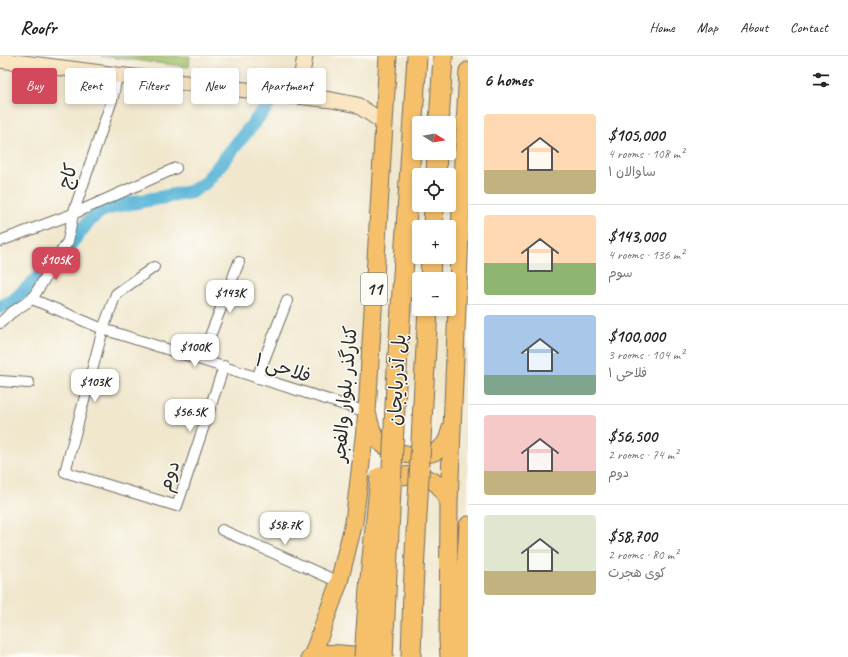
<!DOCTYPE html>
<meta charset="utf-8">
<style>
:root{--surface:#fff;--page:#f2f2f2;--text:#202124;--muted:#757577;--line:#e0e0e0;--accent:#d1495b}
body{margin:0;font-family:Caveat,"Playpen Sans Arabic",sans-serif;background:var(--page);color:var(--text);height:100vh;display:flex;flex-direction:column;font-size:15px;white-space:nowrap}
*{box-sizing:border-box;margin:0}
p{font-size:13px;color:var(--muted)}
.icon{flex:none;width:22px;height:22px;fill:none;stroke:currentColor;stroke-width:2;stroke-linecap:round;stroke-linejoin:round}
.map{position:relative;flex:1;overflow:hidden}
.sheet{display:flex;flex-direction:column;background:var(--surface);width:380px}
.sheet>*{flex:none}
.top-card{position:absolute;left:12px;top:12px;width:380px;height:36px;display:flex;gap:8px}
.needle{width:26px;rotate:101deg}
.controls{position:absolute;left:412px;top:60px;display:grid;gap:8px}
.controls a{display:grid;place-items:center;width:44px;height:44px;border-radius:4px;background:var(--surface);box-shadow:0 2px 6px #0003;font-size:20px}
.price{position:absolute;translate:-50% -34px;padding:0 9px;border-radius:8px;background:#fff;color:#222;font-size:13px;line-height:26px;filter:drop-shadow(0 1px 2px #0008)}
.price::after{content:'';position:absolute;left:50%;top:24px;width:12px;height:9px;margin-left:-6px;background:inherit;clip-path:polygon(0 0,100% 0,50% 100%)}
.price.current{background:var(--accent);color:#fff}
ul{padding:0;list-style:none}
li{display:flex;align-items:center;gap:12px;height:100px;padding:0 16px}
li+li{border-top:1px solid var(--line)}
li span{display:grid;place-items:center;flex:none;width:112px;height:80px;border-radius:4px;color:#555}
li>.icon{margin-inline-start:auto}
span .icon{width:48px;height:48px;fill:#fffc;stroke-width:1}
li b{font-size:17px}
h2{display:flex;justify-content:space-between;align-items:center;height:48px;padding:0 16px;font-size:17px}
.pill{padding:0 14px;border-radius:4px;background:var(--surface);box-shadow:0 2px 6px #0003;font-size:14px;line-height:36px}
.pill.current{background:var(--accent);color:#fff}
header{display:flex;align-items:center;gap:24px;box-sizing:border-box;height:56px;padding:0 20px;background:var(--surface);border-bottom:1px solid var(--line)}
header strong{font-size:19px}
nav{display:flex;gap:22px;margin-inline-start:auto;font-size:14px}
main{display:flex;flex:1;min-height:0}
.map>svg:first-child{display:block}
.green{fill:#a0c16a;stroke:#66764a}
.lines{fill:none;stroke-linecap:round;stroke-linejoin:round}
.canal{stroke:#5ab5d7;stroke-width:14}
.street-casing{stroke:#706d64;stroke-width:12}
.secondary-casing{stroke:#706d64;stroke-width:17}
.primary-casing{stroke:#706d64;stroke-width:19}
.highway-casing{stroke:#706d64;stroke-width:21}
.street{stroke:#fff;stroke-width:10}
.secondary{stroke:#fbe6c4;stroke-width:15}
.primary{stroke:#f6c06b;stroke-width:17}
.highway{stroke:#f6c06b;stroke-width:19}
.highway-bridge-casing{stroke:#706d64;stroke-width:21;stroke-linecap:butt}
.highway-bridge{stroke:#f6c06b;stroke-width:19}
.labels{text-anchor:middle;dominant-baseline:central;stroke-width:3;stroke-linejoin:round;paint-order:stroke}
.shield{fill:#fdfcf7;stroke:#6a6a68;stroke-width:1}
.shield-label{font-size:18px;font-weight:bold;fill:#2b2b2b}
.street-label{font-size:19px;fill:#2b2b2b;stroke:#fdfcf7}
</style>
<header>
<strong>Roofr</strong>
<nav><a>Home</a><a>Map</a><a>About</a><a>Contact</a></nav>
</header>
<main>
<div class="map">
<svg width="468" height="601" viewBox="0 0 468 601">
<rect width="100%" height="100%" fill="#fdfcf7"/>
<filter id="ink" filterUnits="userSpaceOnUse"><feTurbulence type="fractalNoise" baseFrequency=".025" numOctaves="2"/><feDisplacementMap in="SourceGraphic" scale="8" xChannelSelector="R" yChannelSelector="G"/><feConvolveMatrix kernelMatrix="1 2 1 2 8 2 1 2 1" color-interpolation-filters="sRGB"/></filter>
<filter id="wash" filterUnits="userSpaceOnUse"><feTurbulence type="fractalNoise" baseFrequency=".012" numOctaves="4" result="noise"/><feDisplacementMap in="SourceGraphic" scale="16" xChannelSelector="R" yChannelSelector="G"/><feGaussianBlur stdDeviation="0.9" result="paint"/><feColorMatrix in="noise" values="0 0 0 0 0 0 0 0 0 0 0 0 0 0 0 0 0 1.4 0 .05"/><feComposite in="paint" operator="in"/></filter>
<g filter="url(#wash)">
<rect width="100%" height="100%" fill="#f0e7cd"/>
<path class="green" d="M101,0H190L189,11Z"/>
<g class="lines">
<path class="canal" d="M0,251L13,245L58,203L88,166L100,155L115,150L191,136L206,126L269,48"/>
</g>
</g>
<g filter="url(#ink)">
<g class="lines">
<defs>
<path id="street" d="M0,185L73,158L176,112
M154,211L116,238L103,273L65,416L177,450L224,310
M32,243L103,273L367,356
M0,267L11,257L32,243L68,185L73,158L113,41L117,19
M201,303L239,206
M257,322L287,245
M0,325L29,327
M222,474L339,526"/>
<path id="secondary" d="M0,4L117,19L332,44L357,49L383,66
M290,40L302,18L305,0"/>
<path id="primary" d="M368,360C370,368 371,376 377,383C391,399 428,407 444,389C448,384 449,378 451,372
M381,431C395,416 421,416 437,428C443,433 446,441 449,447
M310,601C319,594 356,599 368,601
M312,601L339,526L354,466L367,356L388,0
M449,601L448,584L449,447L463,104L468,15
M460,601L468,469"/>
<path id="highway" d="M439,67L443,0
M436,119L437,97
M433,171L434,149
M430,223L431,201"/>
</defs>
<use href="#street" class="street-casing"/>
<use href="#secondary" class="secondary-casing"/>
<use href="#primary" class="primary-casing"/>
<use href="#highway" class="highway-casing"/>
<use href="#street" class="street"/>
<use href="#secondary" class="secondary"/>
<use href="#primary" class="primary"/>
<use href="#highway" class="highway"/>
<defs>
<path id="highway-bridge" d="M364,601L369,533L380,421
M383,601L396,329L417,0
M411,601L413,535L428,253"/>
</defs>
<use href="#highway-bridge" class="highway-bridge-casing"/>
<use href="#highway-bridge" class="highway-bridge"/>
</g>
</g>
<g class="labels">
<rect class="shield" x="361" y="217" width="26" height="32" rx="3"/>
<g class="shield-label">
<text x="374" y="233">11</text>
</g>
<g class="street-label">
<text transform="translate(68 120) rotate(-71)">کاج</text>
<text transform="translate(283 312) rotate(18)">فلاحی ۱</text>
<text transform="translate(397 324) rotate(-87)">پل آذربایجان</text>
<text transform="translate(345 338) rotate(-85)">کنارگذر بلوار والفجر</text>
<text transform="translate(169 420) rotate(-71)">دوم</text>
</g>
</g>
</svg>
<div class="controls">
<a><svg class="needle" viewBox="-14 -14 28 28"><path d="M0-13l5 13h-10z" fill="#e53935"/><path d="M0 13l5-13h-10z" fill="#757577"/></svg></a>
<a><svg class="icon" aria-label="locate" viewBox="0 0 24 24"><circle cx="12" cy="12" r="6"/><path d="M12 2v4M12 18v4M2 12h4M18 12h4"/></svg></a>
<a>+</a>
<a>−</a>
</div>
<b class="price current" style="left:56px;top:225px">$105K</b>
<b class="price" style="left:230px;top:258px">$143K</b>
<b class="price" style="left:195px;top:312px">$100K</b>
<b class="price" style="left:95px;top:347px">$103K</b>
<b class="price" style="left:190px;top:377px">$56.5K</b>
<b class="price" style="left:285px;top:490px">$58.7K</b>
<div class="top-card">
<a class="pill current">Buy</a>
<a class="pill">Rent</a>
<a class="pill">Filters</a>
<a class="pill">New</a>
<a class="pill">Apartment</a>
</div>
</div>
<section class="sheet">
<h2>6 homes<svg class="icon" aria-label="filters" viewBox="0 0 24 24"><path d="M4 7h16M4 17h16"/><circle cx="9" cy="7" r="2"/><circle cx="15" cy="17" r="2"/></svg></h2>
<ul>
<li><span style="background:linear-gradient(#ffd9b3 70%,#c2b280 0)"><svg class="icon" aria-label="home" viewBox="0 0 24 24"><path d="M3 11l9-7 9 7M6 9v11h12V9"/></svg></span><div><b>$105,000</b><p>4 rooms · 108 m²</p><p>ساوالان ۱</p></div></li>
<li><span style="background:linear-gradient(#ffd9b3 60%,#8fb573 0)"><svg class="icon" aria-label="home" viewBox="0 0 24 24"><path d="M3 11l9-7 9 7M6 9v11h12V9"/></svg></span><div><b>$143,000</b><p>4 rooms · 136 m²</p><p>سوم</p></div></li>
<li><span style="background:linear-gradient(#a9c7e8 75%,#7fa58c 0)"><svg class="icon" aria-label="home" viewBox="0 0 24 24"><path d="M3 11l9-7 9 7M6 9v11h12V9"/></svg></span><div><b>$100,000</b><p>3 rooms · 104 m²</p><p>فلاحی ۱</p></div></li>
<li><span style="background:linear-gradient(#f6c9c9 70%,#c2b280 0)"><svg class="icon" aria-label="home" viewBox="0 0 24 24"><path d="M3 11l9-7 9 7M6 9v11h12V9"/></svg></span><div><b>$56,500</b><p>2 rooms · 74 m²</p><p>دوم</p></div></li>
<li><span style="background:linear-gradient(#dfe7d0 70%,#c2b280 0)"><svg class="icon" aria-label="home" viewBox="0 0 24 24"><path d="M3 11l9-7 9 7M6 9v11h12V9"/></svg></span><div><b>$58,700</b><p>2 rooms · 80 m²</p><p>کوی هجرت</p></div></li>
</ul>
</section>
</main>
